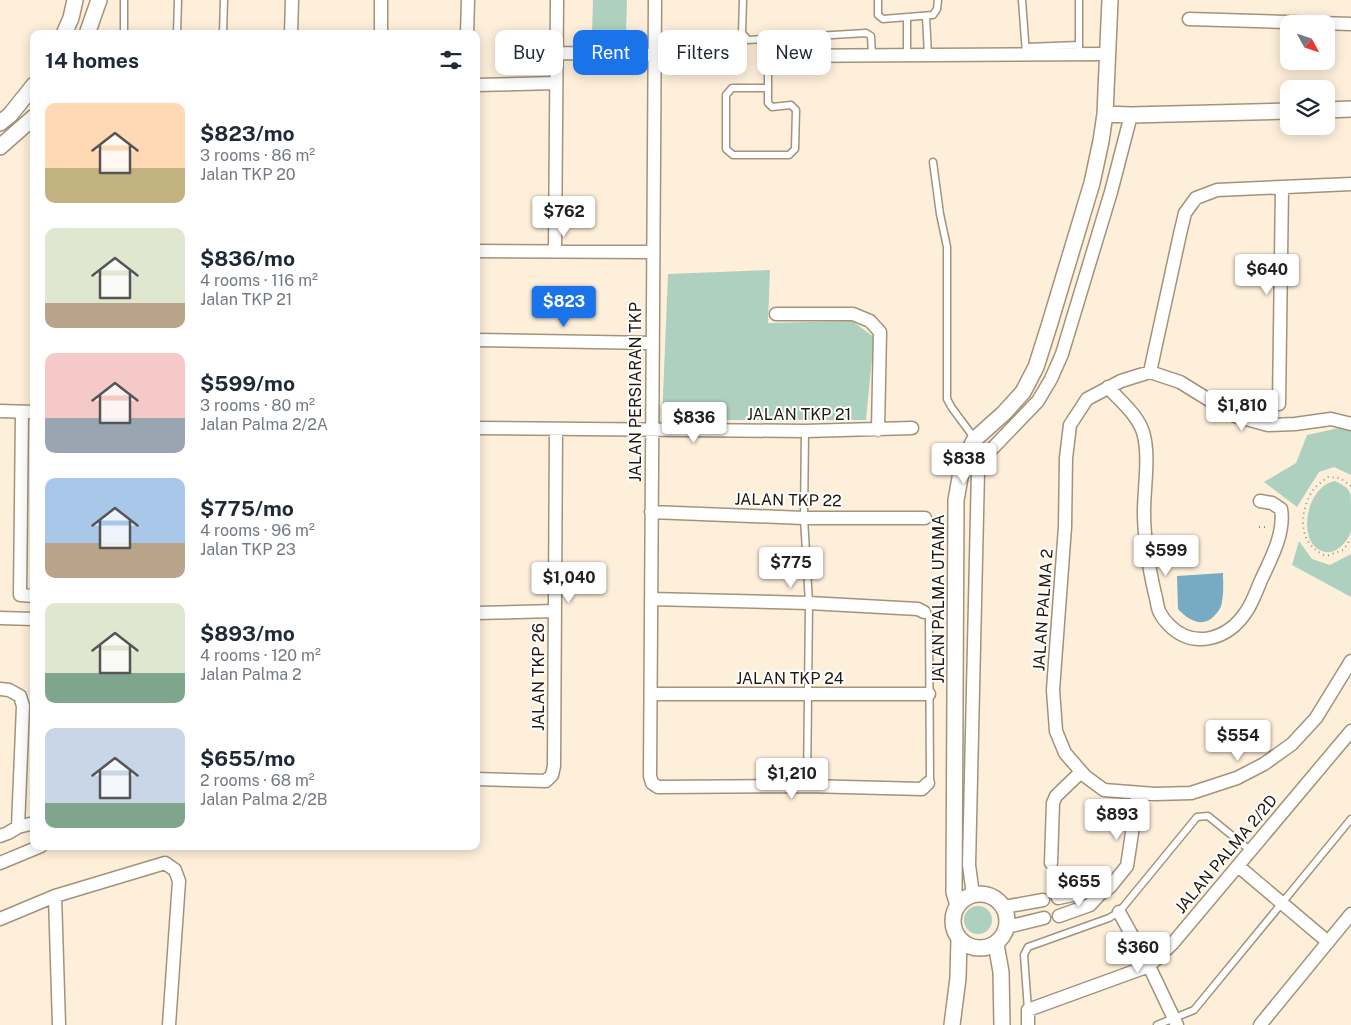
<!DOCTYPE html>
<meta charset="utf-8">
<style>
:root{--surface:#fff;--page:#f2f2f3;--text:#1f2937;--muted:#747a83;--accent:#1a73e8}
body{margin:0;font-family:"Public Sans",sans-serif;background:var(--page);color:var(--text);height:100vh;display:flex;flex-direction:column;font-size:19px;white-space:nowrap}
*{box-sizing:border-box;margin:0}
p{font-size:16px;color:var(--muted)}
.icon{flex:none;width:28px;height:28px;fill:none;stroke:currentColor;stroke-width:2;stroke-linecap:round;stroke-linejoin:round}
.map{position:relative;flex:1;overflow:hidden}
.details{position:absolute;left:30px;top:30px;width:450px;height:820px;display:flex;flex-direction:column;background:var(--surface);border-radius:10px;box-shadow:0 2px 12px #0003}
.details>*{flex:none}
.guide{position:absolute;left:495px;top:30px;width:475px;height:45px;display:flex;gap:10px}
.needle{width:32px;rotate:130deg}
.tools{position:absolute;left:1280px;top:15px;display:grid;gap:10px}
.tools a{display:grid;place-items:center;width:55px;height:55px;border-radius:10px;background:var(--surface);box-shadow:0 2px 12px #0003;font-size:25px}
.price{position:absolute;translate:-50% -42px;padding:0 11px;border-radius:5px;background:#fff;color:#222;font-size:16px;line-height:32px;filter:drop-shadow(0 1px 2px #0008)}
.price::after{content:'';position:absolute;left:50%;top:30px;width:15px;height:11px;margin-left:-8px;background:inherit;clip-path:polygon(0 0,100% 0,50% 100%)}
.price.selected{background:var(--accent);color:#fff}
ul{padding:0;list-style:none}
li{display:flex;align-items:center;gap:15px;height:125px;padding:0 15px}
li span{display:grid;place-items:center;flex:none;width:140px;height:100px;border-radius:10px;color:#555}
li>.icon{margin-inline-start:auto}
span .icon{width:60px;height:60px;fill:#fffc;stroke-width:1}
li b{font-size:21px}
h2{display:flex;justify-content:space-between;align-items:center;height:60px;padding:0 15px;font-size:21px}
.chip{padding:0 18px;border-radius:10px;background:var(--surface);box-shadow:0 2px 12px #0003;font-size:18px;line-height:45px}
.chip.selected{background:var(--accent);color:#fff}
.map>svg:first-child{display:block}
.green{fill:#add1be}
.water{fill:#77aac3}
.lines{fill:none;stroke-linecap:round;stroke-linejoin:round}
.service-casing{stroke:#a2937a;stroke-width:9}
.minor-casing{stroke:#a2937a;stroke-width:15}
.tertiary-casing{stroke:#a2937a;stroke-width:18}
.path{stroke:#9a8f7f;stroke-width:2;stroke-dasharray:1 4;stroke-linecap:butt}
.service{stroke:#fff;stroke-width:6}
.minor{stroke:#fff;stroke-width:12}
.tertiary{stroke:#fff;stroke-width:15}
.labels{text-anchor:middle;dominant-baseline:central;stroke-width:4;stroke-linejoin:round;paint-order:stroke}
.street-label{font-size:16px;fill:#1f190f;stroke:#fff}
</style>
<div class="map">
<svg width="1351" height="1025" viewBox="0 0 1351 1025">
<rect width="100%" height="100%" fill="#fdefda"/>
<path class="green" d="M593,0H627L626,33H592Z
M770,270L768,323L852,321L874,337L866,420H662L668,274Z
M1339,428L1351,430V475L1334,467L1319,472L1297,507L1264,482L1296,463L1307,435Z
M1335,481C1341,484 1348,487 1350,493C1351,496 1351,503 1351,508C1351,515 1351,524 1351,531C1349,540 1337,554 1326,552C1295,547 1305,486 1335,481Z
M1299,541L1312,559L1330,565L1351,554V597L1292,565Z
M964 920a14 14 0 1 1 28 0a14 14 0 1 1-28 0Z"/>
<path class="water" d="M1223,573C1223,582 1224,592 1222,601C1222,606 1219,611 1215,615C1203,629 1188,620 1178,609L1177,576Z"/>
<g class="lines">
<defs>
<path id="service" d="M743,0L742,33L748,40L866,33L871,36L872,55
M878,0V15L883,19L933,15L937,9L938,0
M1022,0L1026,54
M1079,0V54
M926,17L928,55
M124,34V0
M177,34L178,0
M223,34L224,0
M1026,47L1079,45
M907,55V18
M768,56V88H732L726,95V149L733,155H789L795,149L796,110L791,105L772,107L768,103V88
M933,162L940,214L947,247V399L952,408L975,439
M805,431L804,518L809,603L807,786
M924,612L929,616L930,780L928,783
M1028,1010L1024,955L1028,947L1109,918L1119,912L1197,817L1208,816L1251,851
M1157,1025L1194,1010L1351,819"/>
<path id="minor" d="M655,0L650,776L652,783L658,787L807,786L922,789L928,783
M1189,19L1351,24
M291,34L292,0
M381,34V0
M467,34L468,0
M556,53L654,55
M768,56L1108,54
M476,85L556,83
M476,251L652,252
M555,251L557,0
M776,314H853L870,321L880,332L878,430
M476,340L652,343
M1150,372L1180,234L1185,213L1196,198L1217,190L1351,184
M1108,387C1120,401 1137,414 1143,432C1150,455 1144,487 1144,512C1144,539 1149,568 1155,594C1157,600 1157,608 1160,613C1162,617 1166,622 1169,625C1194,650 1228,639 1246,612C1253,602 1257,589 1262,578C1272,557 1285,532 1281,509L1272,503L1260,501
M1279,404L1282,187
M0,411L34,412
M22,412L20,595L34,596
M1351,424L1331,419L1295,424L1268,425L1235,416L1180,382L1150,372L1121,381L1087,399L1070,425L1066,458L1065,527L1053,690L1056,731L1065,753L1085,776L1104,790L1155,794L1191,793L1237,778L1264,764L1292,744L1316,718L1351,661
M476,428L805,431L912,428
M651,512L804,518H925
M651,599L809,603L918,609L924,612
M476,613L555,611
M0,618L34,619
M0,689L9,690L20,696L23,706L18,827
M651,694H929
M476,779L546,781L552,775L554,766L556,429
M0,836L8,833L18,827L34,823
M0,863L41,846
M1051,863L1053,803L1056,796L1081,772
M1238,866L1328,942
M973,895L969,865L978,471L988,453L1038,401L1051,379L1062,354L1111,192L1131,115
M55,896L59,1025
M1058,898L1088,892L1100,894
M1004,907L1043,900
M1119,912L1149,966L1177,1025
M1059,916L1090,905L1100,894L1110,887L1127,866L1138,793
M0,919L55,896L165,863L175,870L179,881L169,1025
M1007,927L1044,918
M1028,1025V1010L1149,966L1173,943L1351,731
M1260,1025L1351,914"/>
<path id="tertiary" d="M64,34L71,18L75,0
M87,34L99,0
M1326,110L1351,109
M1105,114L1131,115L1289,111
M0,123L10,115L34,85
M0,147L34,117
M953 921a27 27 0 1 1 54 0a27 27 0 1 1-54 0Z
M958,905L954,892L956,500L963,461L975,439L1004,413L1023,392L1036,367L1049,326L1092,183L1101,141L1105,114L1110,0
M996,944L1001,972L1002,1025
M952,1025L958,978L959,939"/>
</defs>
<use href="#service" class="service-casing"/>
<use href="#minor" class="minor-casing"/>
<use href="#tertiary" class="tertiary-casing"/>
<path class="path" d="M1351,486L1340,478L1328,477C1323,481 1317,485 1313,490C1298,513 1298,546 1327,556L1343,550L1351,539
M1259,527H1269"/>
<use href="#service" class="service"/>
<use href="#minor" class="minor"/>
<use href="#tertiary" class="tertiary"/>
</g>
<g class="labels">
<g class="street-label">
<text transform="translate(635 392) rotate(-90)">JALAN PERSIARAN TKP</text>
<text x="799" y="414">JALAN TKP 21</text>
<text transform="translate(788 500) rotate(1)">JALAN TKP 22</text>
<text transform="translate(938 599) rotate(-90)">JALAN PALMA UTAMA</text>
<text transform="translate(1043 610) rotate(-86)">JALAN PALMA 2</text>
<text transform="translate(538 677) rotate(-90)">JALAN TKP 26</text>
<text x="790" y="678">JALAN TKP 24</text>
<text transform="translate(1226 854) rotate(-50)">JALAN PALMA 2/2D</text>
</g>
</g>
</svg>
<div class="tools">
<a><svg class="needle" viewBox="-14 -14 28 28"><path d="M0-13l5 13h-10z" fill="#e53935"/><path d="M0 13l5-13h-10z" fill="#747a83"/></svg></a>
<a><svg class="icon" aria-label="layers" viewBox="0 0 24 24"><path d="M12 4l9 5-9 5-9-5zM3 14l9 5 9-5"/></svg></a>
</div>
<b class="price" style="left:564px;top:238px">$762</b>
<b class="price" style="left:1267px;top:296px">$640</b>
<b class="price selected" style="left:564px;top:328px">$823</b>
<b class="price" style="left:1242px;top:432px">$1,810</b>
<b class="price" style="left:694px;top:444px">$836</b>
<b class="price" style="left:964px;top:485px">$838</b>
<b class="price" style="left:1166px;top:577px">$599</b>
<b class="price" style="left:791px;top:589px">$775</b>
<b class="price" style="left:569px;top:604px">$1,040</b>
<b class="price" style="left:1238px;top:762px">$554</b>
<b class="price" style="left:792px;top:800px">$1,210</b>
<b class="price" style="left:1117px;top:841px">$893</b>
<b class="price" style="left:1079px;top:908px">$655</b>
<b class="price" style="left:1138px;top:974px">$360</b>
<div class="guide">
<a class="chip">Buy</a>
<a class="chip selected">Rent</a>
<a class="chip">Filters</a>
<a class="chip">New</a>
</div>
<section class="details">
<h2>14 homes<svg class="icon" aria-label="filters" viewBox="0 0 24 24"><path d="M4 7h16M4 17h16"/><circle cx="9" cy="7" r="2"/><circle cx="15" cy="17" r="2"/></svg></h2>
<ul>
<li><span style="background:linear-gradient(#ffd9b3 65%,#c2b280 0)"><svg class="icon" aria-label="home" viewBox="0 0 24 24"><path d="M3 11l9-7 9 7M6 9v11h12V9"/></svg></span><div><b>$823/mo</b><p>3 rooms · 86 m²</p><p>Jalan TKP 20</p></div></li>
<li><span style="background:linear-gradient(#dfe7d0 75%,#b9a48a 0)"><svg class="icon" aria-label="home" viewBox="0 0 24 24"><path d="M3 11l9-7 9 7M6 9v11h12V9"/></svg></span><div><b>$836/mo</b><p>4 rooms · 116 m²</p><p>Jalan TKP 21</p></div></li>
<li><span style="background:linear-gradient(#f6c9c9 65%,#9aa5b1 0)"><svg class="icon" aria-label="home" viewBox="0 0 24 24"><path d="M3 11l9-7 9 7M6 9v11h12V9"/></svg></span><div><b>$599/mo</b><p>3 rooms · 80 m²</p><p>Jalan Palma 2/2A</p></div></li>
<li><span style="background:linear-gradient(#a9c7e8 65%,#b9a48a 0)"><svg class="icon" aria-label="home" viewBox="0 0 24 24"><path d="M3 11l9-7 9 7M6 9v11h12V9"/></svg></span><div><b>$775/mo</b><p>4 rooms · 96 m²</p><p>Jalan TKP 23</p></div></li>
<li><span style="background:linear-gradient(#dfe7d0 70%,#7fa58c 0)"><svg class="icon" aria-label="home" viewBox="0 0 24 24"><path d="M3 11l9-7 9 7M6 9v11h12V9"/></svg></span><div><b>$893/mo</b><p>4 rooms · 120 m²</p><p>Jalan Palma 2</p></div></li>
<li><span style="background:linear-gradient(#c9d6e8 75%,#7fa58c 0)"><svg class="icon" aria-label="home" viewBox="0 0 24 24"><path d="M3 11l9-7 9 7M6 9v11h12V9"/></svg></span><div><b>$655/mo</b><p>2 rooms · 68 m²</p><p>Jalan Palma 2/2B</p></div></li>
</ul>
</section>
</div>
